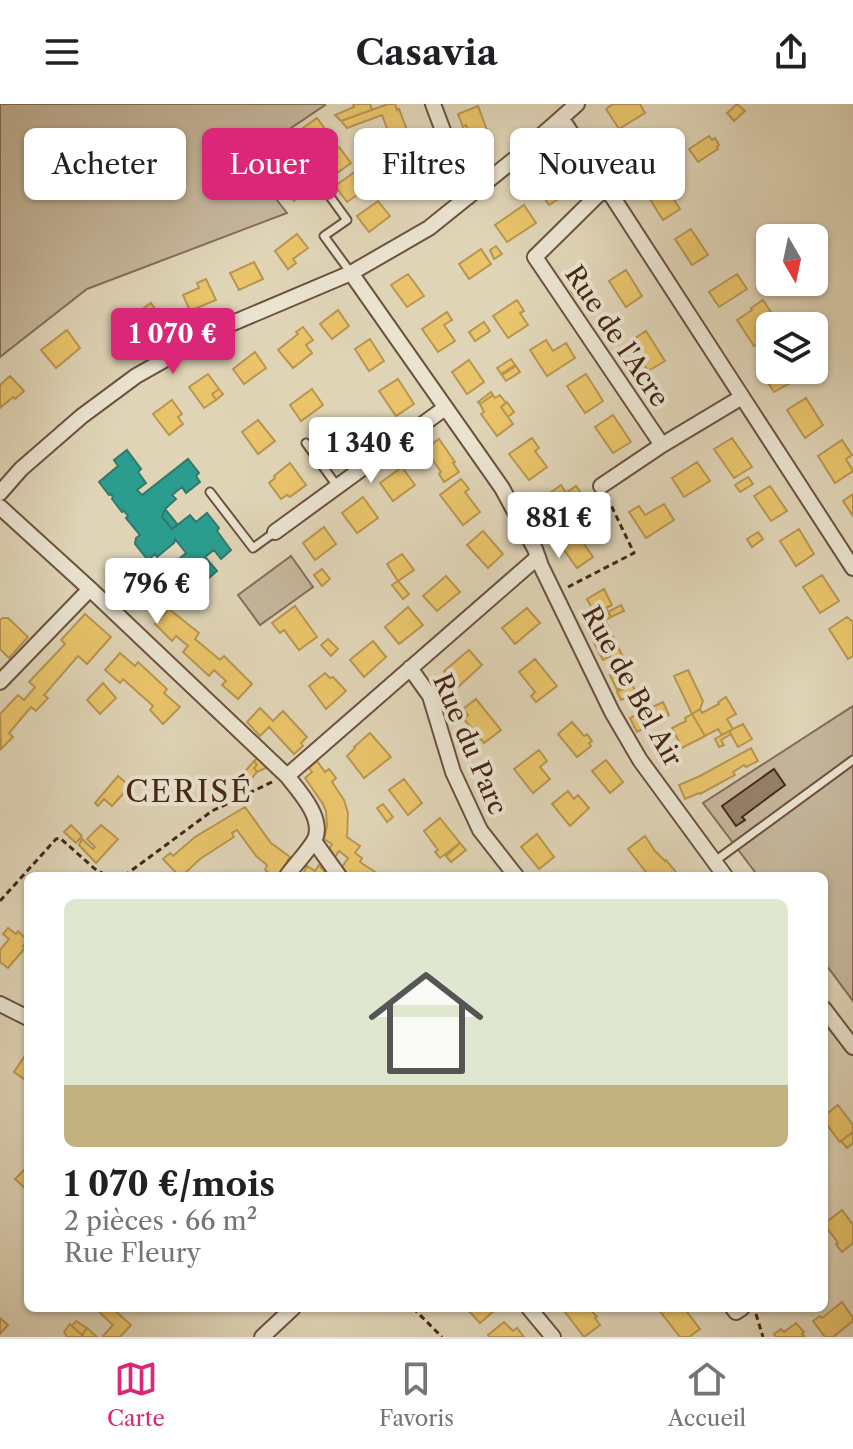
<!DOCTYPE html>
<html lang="fr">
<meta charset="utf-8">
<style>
:root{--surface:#fff;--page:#f2f2f2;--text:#202124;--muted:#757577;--line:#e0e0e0;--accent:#db2777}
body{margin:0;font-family:"Libre Caslon Text",serif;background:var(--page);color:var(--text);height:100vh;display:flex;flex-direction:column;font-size:30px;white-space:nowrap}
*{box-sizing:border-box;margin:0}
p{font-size:26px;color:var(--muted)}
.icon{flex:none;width:44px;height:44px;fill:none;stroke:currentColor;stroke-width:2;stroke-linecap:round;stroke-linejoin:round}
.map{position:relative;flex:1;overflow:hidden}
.sheet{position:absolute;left:24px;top:768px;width:804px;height:440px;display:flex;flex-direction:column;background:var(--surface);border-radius:12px;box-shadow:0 2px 6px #0004}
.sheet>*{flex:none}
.banner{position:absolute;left:24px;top:24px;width:806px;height:72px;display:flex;gap:16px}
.needle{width:52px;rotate:171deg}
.fabs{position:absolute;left:756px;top:120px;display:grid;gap:16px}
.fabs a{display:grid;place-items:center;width:72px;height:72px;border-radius:12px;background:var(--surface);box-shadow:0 2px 6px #0004;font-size:40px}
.price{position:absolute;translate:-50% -68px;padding:0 18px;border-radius:8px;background:#fff;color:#222;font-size:26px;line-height:52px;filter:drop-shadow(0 2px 4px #0008)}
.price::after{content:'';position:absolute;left:50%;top:48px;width:24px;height:18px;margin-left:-12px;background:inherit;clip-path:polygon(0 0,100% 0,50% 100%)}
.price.active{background:var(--accent);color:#fff}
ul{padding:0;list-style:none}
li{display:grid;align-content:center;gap:16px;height:424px;padding:0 40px}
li+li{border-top:2px solid var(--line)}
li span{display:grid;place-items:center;height:248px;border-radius:12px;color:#555}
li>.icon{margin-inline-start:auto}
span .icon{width:144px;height:144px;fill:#fffc;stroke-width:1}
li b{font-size:34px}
.tag{padding:0 28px;border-radius:12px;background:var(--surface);box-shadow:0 2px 6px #0004;font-size:28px;line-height:72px}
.tag.active{background:var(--accent);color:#fff}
header{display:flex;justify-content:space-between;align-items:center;height:104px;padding:0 40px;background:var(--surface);font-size:36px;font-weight:800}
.tabs{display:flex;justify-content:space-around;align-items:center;height:112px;border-top:2px solid var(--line);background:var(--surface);font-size:22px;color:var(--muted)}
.tabs a{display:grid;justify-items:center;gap:4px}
.tabs .active{color:var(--accent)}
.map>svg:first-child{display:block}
.green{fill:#c5b69b;stroke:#856e58;stroke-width:2}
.homes{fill:#e9c46a;stroke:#b89550;stroke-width:2}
.schools{fill:#2a9d8f;stroke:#32796a;stroke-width:2}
.building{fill:#958069;stroke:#452615;stroke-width:2}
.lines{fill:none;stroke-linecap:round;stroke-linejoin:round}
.service-casing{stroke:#6c523d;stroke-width:11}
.minor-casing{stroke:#6c523d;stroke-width:18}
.path{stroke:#452615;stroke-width:3;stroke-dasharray:6 4;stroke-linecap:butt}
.service{stroke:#eae3d0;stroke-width:7}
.minor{stroke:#eae3d0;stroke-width:14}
.labels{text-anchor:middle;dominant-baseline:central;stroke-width:8;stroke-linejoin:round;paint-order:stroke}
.street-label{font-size:26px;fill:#452615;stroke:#eae3d0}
.quarter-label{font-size:30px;letter-spacing:2px;fill:#452615;stroke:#eae3d0}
</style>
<header><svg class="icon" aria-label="menu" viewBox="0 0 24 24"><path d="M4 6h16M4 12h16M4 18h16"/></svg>Casavia<svg class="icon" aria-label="share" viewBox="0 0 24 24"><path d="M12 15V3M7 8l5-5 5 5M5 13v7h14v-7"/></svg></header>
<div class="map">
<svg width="853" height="1233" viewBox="0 0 853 1233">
<rect width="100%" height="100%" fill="#dfd4b6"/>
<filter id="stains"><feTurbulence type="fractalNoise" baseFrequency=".0025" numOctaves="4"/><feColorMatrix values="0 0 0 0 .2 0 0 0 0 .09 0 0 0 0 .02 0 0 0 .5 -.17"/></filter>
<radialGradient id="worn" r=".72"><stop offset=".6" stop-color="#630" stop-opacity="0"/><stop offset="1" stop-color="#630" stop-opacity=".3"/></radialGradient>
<path class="green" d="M0,0H324L325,1L245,55L287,109L87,185L0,253Z
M291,452L313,483L260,521L238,491Z
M853,602V897L824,858V772H758L703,699Z"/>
<path class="homes" d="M353,0H370L372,6L341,17L335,11L354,3Z
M388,0H395L397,6L399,5L407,26L390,32L382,11L347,24L341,17Z
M613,0H640L645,9L619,25L606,5Z
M737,0L745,7L734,17L727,9Z
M478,2L491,37L474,43L466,21L463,23L458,10Z
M317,14L329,30L308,45L296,29Z
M644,30L647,36L643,39L658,62L641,73L622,44Z
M709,32L712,36L715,34L719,41L717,43L718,45L698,58L689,45Z
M412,41L426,69L409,75L401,54L397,55L395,49L377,55L373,49L392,42L394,47Z
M339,43L351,59L330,74L318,58Z
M287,45L296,58L275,73L266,60Z
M356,67L369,83L347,98L335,82Z
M567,67L577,83L549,101L538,85Z
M305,69L315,82L294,97L284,84Z
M665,82L680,105L663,116L648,92Z
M378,97L390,112L369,128L357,112Z
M524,101L536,119L507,138L495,121Z
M691,125L708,151L692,161L675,135Z
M297,130L308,144L293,155L296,159L288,165L275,147Z
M496,142L502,150L494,155L490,146Z
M481,145L491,160L469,175L459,160Z
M254,158L263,175L239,186L230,169Z
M626,166L642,192L626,203L609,177Z
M408,170L424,192L407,203L391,181Z
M737,170L747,185L719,203L709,188Z
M206,175L216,196L190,207L183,191L199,184L197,179Z
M583,179L587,184L575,192L571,187Z
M517,196L524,207L520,209L528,221L508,234L493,212Z
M763,196L780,222H770V231L754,242L737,216L752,206L751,204Z
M151,199L163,216L147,227L144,224L137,229L127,216Z
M338,206L349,222L332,235L320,220Z
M447,208L452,216L444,221L455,237L438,248L422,225Z
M484,218L490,227L475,237L469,228Z
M303,223L313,236L306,241L312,249L293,264L278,246L298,230L296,228Z
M67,226L80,244L56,264L41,246Z
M646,227L665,257L648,267L629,238Z
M370,235L384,257L369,267L355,245Z
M546,236L553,247L566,239L575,254L547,272L530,246Z
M255,248L266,264L244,280L233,265Z
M511,255L515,261L501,270L497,264Z
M469,256L484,278L467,290L452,268Z
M770,260V266H782L790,279L774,288L760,267Z
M516,262L520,268L506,277L502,271Z
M208,270L219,285L212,290L216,296L204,304L189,283Z
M586,270L603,297L585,309L567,282Z
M10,272L24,287L15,295L13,293L0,304V281Z
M398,275L414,300L396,312L379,287Z
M219,285L223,290L216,296L212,290Z
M312,285L323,301L301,317L290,301Z
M491,288L493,291L480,300L478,298Z
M493,291L495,294L500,291L506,299L501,303L513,320L497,332L481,310L484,308L480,300Z
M806,294L823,321L805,334L787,306Z
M172,296L182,310L178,313L183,320L169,331L153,310Z
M507,298L514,308L508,313L501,303Z
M613,311L631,338L613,349L595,323Z
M258,316L275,337L258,350L242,328Z
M340,321L354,341L342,350L327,331Z
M532,334L539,344L535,347L547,363L529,376L509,350Z
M732,334L752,363L734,374L714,345Z
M439,335L455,358L453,359L459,368L444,378L439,370L441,368L425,345Z
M842,336L852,351L846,355L853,367L835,379L818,352Z
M697,358L710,377L684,393L672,374Z
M290,359L306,381L290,393L287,391L281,395L269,379L275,374L274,372Z
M402,363L415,381L393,397L380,379Z
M748,373L753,380L740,388L735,381Z
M461,375L469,385L465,388L480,408L463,421L440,391Z
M561,381L566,389L576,382L586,396L568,408L563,400L548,410L539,397Z
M770,382L787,407L771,417L754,392Z
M853,390V412L843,397Z
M363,393L378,414L357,429L342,409Z
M598,399L603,407L591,415L585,408Z
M664,400L674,416L646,434L629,408L639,402L645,411Z
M324,423L336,440L315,456L303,439Z
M799,425L814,450L796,462L780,437Z
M483,427L503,450L488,464L467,441Z
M575,427L593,453L577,464L559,439Z
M758,428L763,435L752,443L747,435Z
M402,450L414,466L398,477L387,460Z
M322,465L330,475L322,482L314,471Z
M822,471L839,497L820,509L803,483Z
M446,472L460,488L437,507L423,492Z
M398,477L409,490L403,495L392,481Z
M604,485L612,501L606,504L611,513L600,519L587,495Z
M621,501L624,507L611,513L608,508Z
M295,502L317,533L299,546L284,526L280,529L272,519Z
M408,503L423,521L399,540L385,523Z
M527,504L540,519L515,540L502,524Z
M169,505L199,529L195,535L220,556L224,552L252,580L238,595L222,581L226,577L214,566L209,572L183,548L188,542L176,532L172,537L155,520Z
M85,510L111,533L87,560L78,552L44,591L48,594L36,607L31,603L9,629L13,633L1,645L0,610L18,591L24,596L35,583L29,578L65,540L61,536Z
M847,513L853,518V552L848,555L829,525Z
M3,514H8L28,533L9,554L0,545V516Z
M605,516L622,551L612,556L610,552L603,556L587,525Z
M328,535L338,545L331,552L321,541Z
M373,537L386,553L364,573L350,556Z
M469,546L482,561L458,583L444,567Z
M120,549L135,562L138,558L167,585L164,589L180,603L163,620L150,606L153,602L123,575L120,579L105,566Z
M622,551L626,560L616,565L612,556Z
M535,555L557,582L536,598L531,592L535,588L519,568Z
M627,561L635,577L617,586L610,571L615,569L616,565Z
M688,566L703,597L700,605L692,610L674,572Z
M325,569L330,574L333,573L346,587L326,605L309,582Z
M103,579L116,594L100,610L87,596Z
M632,580L636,589L621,596L617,588Z
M726,593L736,610L727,615L733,625L722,631L718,625L705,632L692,610L700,605L702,609L719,600L718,598Z
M476,595L501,626L484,639L464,615L468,611L463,605Z
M663,598L669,611L650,621L644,607Z
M260,604L273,617L283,607L307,633L301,639L303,642L294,650L269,623L260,632L247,618Z
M644,607L650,621L637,628L630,614Z
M692,610L705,632L682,644L672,624L686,617L685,614Z
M572,618L584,632L587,630L592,637L589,639L591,642L577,653L558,630Z
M743,620L752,635L738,643L729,627Z
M729,627L731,630L721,636L724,641L719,643L715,635Z
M370,629L391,653L364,674L347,652L355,644L354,643Z
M751,644L758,657L746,663L744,661L733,668L735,671L700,690L699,689L685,695L679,681L700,672Z
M539,646L547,657L540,663L550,675L533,689L514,665Z
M259,653L268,663L257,668L254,664L257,661L254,657Z
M606,656L623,678L610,689L592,667Z
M254,657L257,661L254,664L257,668L251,675L242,671Z
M317,657L325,668L329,665L336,674L332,678L344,696L348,709L347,733L360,742L355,749L362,754L360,758L381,772H347L341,765L348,754L339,747L334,755L328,747L332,740L324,735L327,722L326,707L323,700L305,674L312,668L309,664Z
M118,672L130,682L112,702L104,695L98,702L95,699Z
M404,675L422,699L408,711L389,686Z
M568,687L574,695L578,691L589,704L570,722L552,700Z
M383,700L393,713L387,718L377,704Z
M245,703L271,739L290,753L278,772H273L265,766L267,761L256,752L237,726L232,729L234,733L200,755L182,772H179L163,755L170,749L173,752L195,733Z
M440,714L460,739L440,754L435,748L438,746L424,727Z
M71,721L82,732L76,739L64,728Z
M101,721L118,735L96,759L79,741L82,735L93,745L95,743L87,735Z
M537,730L554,753L539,765L521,743Z
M645,732L655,747L665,757L666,756L676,768L671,772H649L628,745Z
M460,739L466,746L451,758L446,752Z
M319,761L325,768L323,772H302L307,762L315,767Z
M8,824L16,830L18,827L28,837L23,842L25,844L8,864L0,858V846L9,835L3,830Z
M28,947V978L14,968Z
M838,1001L853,1021V1028L840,1038L824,1017V1012Z
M853,1028V1039L847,1044L841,1037Z
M28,1062V1087L15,1075Z
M842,1106L853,1121V1139L842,1148L836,1140L838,1139L824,1120Z
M842,1198L853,1214V1217L833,1233H825L813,1217L820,1212L822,1214Z
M104,1204H112L131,1221L120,1233H102L113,1221L100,1209Z
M466,1204H493L495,1206L480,1219Z
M562,1204H589L597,1213L595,1214L600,1221L584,1233Z
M662,1204H684L700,1225L689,1233H680L659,1206Z
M0,1214L8,1221L0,1230Z
M76,1217L87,1224L82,1231L72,1222Z
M504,1218L513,1227L517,1224L524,1233H489L488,1231Z
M796,1219L804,1228L802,1230L805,1233H776L774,1230L781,1225L784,1228Z
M70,1220L72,1222L84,1233H67L64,1228Z
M87,1224L97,1233H84L82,1231Z"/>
<path class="schools" d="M127,346L141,365L138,368L146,379L137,386L142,391L188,355L199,369L196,372L200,378L186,389L182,383L172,391L176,395L165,405L162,413L172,425L190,411L196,418L207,409L219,424L217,427L231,446L221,455L214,446L205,453L217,467L202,480L194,470L159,496L148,481L186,449L175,435L174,439L157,453L155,450L148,456L135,440L136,434L140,431L126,414L128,412L124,407L122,408L112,395L113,393L111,390L109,391L99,378L118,362L114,356Z
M165,405L178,421L172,425L162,413Z"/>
<path class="building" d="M774,665L785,681L742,713L745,716L736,722L722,702Z"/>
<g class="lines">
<defs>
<path id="service" d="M289,36L347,116L324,132L351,169
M306,339L337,382
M210,388L253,444L275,428
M715,757L853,656"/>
<path id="minor" d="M433,0L468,93
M562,15L853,464
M606,83L535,153L662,341
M351,169L502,384L535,445L541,462L612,608L640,656L725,772
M601,382L662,341L742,293
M0,389L21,365L82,312L136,272L221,224L351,169L429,124L516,54L577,0
M0,403L90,485L287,672C299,687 324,714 315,735C308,748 295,760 287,772
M275,428L445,304
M410,564L430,592L453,668L480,726L516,772
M0,578L90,485
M287,672L538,453
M314,737L339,772
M0,900L28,914
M824,905L853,943
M529,1204L553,1233
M733,1204L736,1208L742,1204
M262,1233L293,1204"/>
</defs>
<use href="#service" class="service-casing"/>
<use href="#minor" class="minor-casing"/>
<path class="path" d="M568,483L634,449L609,397
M124,772L212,707L272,678
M0,797L56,735L60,734L95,765L107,772
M413,1204L442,1233
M756,1210L763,1233"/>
<use href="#service" class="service"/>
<use href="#minor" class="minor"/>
</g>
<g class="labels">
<g class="street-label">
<text transform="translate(617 232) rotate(56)">Rue de l'Acre</text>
<text transform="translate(632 582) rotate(61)">Rue de Bel Air</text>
<text transform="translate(470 640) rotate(67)">Rue du Parc</text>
</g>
<g class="quarter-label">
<text x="189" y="687">CERISÉ</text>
</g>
</g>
<rect width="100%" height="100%" filter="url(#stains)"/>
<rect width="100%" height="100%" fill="url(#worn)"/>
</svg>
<div class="fabs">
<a><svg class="needle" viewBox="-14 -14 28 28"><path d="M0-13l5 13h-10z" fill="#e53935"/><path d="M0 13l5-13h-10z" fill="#757577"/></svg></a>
<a><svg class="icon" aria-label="layers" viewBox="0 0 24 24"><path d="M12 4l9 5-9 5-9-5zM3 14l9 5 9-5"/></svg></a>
</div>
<b class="price active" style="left:173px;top:272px">1 070 €</b>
<b class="price" style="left:371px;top:381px">1 340 €</b>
<b class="price" style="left:559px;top:456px">881 €</b>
<b class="price" style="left:157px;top:522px">796 €</b>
<div class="banner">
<a class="tag">Acheter</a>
<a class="tag active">Louer</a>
<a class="tag">Filtres</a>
<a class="tag">Nouveau</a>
</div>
<section class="sheet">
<ul>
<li><span style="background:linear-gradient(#dfe7d0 75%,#c2b280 0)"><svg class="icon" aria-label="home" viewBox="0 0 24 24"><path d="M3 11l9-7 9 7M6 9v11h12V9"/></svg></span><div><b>1 070 €/mois</b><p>2 pièces · 66 m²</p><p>Rue Fleury</p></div></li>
</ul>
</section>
</div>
<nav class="tabs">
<a class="active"><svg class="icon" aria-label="map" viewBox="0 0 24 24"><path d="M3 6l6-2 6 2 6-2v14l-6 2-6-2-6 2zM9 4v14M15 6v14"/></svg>Carte</a>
<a><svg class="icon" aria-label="saved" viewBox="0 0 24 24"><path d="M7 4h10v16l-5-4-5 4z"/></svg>Favoris</a>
<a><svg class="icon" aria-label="home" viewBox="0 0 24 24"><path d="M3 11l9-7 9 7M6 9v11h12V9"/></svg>Accueil</a>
</nav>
